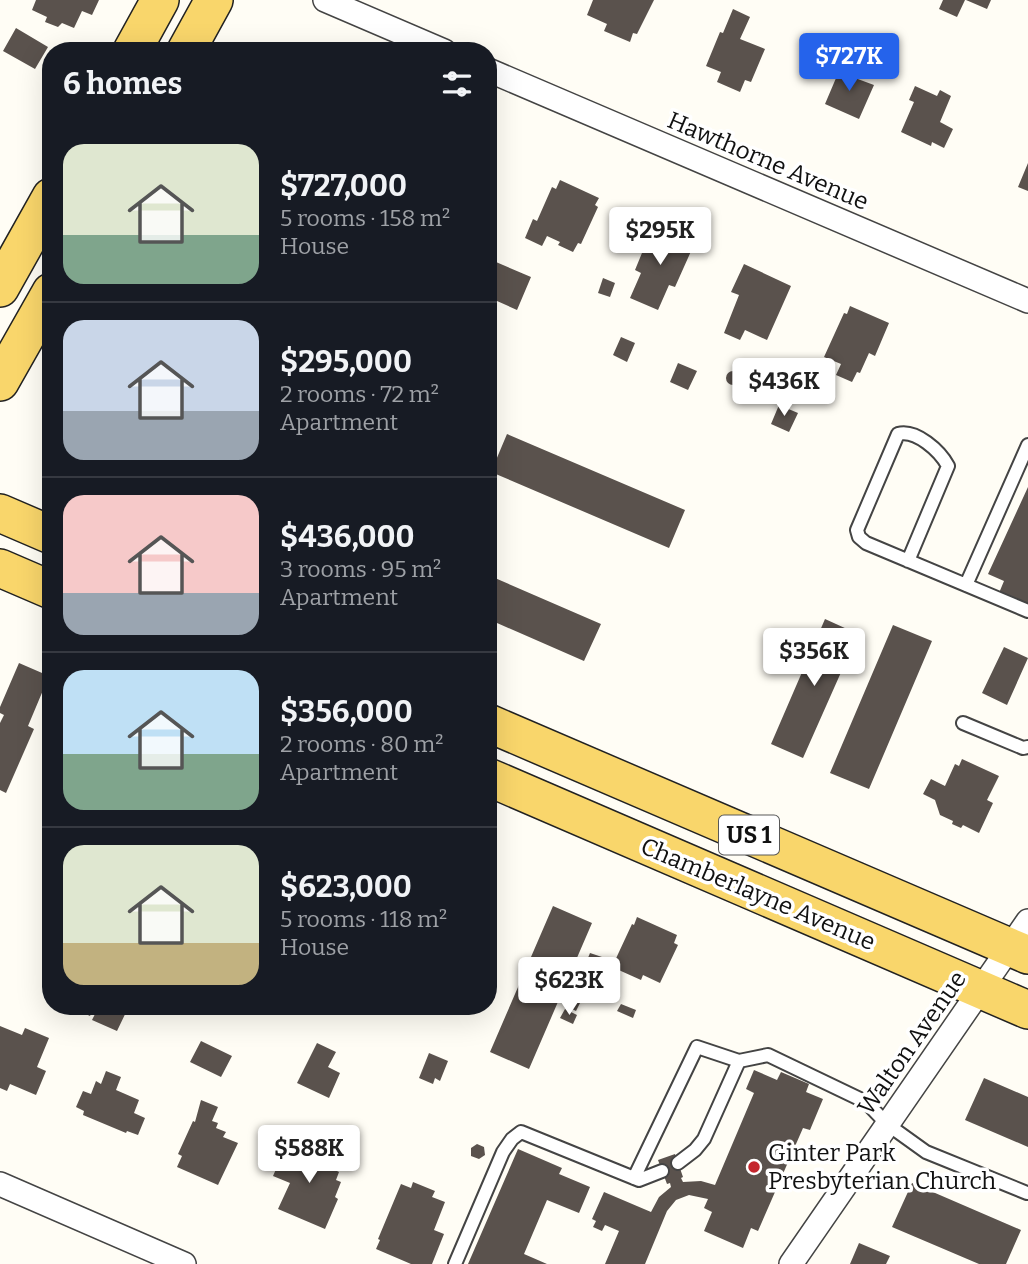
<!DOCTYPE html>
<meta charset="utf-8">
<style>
:root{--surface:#171b24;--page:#20242c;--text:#f1f3f6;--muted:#9ea1a6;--line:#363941;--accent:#2563eb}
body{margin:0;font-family:Bitter,serif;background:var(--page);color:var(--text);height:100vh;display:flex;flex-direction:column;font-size:26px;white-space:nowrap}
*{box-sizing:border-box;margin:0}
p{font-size:23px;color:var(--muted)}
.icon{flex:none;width:38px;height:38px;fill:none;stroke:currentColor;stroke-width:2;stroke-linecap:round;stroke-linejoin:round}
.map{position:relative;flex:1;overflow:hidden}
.sheet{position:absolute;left:42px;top:42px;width:455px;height:973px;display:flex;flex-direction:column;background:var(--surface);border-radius:28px;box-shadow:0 7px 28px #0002}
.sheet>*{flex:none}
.price{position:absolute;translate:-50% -60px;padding:0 16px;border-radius:7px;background:#fff;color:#222;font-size:23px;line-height:46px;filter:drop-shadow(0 2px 4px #0008)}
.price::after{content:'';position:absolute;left:50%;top:42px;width:21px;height:16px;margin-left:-10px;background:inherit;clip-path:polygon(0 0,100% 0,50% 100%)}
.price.active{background:var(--accent);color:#fff}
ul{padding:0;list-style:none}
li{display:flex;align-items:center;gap:21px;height:175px;padding:0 21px}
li+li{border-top:2px solid var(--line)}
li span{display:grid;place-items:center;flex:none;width:196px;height:140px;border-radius:21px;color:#555}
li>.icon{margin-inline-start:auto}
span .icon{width:84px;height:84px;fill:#fffc;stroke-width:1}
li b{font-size:30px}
h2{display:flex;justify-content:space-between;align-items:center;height:84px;padding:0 21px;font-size:30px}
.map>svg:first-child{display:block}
.building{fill:#5a524d}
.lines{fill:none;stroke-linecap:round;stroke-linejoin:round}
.lane-casing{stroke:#444;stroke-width:16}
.street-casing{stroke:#444;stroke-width:26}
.primary-casing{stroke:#222;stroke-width:40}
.lane{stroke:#fff;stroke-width:12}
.street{stroke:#fff;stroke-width:23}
.primary{stroke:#f9d66b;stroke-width:37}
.poi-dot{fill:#c4262e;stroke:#fff;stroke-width:2.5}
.labels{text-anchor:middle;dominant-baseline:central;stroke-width:7;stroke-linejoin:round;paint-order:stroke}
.shield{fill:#fff;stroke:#585858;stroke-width:2}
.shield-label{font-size:23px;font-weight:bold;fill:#111}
.street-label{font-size:24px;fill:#111;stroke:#fff}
.poi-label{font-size:24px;fill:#111;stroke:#fff;text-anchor:start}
</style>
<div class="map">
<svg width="1028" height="1264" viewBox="0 0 1028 1264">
<rect width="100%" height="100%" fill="#fffdf5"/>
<path class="building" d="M36,0H99L92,15L82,11L74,28L62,23L58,27L45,22L47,17L32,10Z
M593,0H654L637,34L633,33L630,42L604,31L607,24L587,15Z
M943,0H965L957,17L939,9Z
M966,0H991L987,9Z
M733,9L750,17L740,39L765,49L751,82L745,80L740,92L717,82L721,72L706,66L720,32L723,33Z
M16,28L48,47L35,69L3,51Z
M807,38L817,42L812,55L802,50Z
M842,64L859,71L855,78L874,85L859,119L825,104Z
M915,86L937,96L940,90L951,96L940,122L953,129L944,148L932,142L931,146L901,132L914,102L909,100Z
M1028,163V191L1018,187Z
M560,180L599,198L595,205L598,207L581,244L578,243L573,252L558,245L560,242L547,236L542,246L525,238L533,219L537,221L552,187L556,189Z
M665,227L684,234L680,244L692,249L675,287L669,285L658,310L630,298L641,273L635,270L651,231L661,236Z
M489,259L531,277L517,310L488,297Z
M744,264L791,286L767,340L745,330L740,340L724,333L739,295L731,292Z
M603,278L615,283L610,297L598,293Z
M850,306L889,323L875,356L869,353L860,373L857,372L852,382L836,375L841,364L824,357L844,313L847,314Z
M621,337L635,343L627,362L613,355Z
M678,363L697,371L688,390L670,382Z
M726 378a7 7 0 1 1 14 0a7 7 0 1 1-14 0Z
M779,405L798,413L789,432L771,424Z
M507,434L685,510L669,548L491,472Z
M1028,487V606L999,593L1004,581L988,574Z
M488,575L601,624L584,661L488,619Z
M825,619L858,634L803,758L771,744Z
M893,625L932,641L869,789L830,773Z
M1004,647L1028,658L1007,705L982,693Z
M19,663L49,676L28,726L34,729L6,793L0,790V723L4,715L0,713V707Z
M962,759L999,776L987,800L993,803L979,833L963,825L961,828L952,824L953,821L940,815L935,800L923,794L931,779L945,786L955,764L959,766Z
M51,851V872L43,868Z
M553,906L592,923L529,1069L490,1052Z
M637,917L677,935L674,943L678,945L660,983L643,975L641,980L612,967L632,924L634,925Z
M590,953L602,957L597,970L585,965Z
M574,987L585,993L576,1011L564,1005Z
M621,1004L636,1010L633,1018L617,1011Z
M69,1006H94L90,1016Z
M99,1006H129L117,1031L92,1020Z
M565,1009L577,1015L573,1024L560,1018Z
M0,1026L22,1035L25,1028L49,1038L37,1067L46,1071L36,1095L10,1084L7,1091L0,1088Z
M201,1041L232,1056L221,1077L190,1062Z
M317,1043L336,1052L328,1067L340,1073L329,1098L297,1083Z
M429,1053L448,1061L440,1081L435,1078L433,1084L419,1078Z
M754,1070L777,1080L781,1072L809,1084L806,1092L823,1099L810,1130L803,1128L758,1231L751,1228L743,1248L704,1231L712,1212L704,1208L708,1199L689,1195L676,1200L667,1211L645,1264H605L619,1231L605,1225L602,1231L593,1227L596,1221L592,1219L604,1192L651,1212L659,1197L671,1187L670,1183L667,1184L658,1160L675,1154L683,1177L681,1178L683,1182L701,1181L715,1185L754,1093L746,1089Z
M106,1071L121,1077L116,1090L139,1100L134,1113L145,1118L138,1135L127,1131L126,1133L83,1115L84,1111L76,1107L83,1091L91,1094L96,1081L101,1084Z
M984,1078L1028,1097V1147L965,1120Z
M201,1100L218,1107L212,1121L218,1123L216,1128L226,1132L223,1137L238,1143L218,1185L177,1167L182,1156L178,1154L193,1121L195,1122Z
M287,1144L308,1154L311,1148L339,1161L335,1170L339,1172L336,1180L341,1182L335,1197L338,1199L325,1229L278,1209L290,1183L273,1176Z
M477,1144L484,1147L485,1155L479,1159L471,1156V1148Z
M518,1149L562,1168L559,1174L590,1187L579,1213L547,1200L524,1254L547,1264H468Z
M413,1182L435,1191L432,1197L445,1202L434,1230L444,1234L432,1264H411L376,1249L380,1240L378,1239L401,1184L411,1188Z
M912,1183L1021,1230L1006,1264H979L892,1227Z
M859,1243L890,1256L886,1264H850Z"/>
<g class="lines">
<defs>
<path id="lane" d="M908,561L948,466C940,451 916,429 898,434L857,530L859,537L866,543L1028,611
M966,585L1028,445
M963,723L1023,748L1028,747
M678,1163L695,1150L704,1139L739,1061L768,1055L866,1102L887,1124L926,1152L1027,1193
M634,1178L697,1047L739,1061
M455,1264L503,1152L512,1139L521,1132L639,1180L662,1171"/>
<path id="street" d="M325,0L444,51
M488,70L1028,301
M0,1184L184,1264
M791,1264L1028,921"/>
<path id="primary" d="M132,51L160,0
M186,51L214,0
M0,288L51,197
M0,382L51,292
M0,513L51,535
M0,568L51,590
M488,723L1028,955
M488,777L1028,1010"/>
</defs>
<use href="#lane" class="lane-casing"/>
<use href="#street" class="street-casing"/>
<use href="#primary" class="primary-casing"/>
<use href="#lane" class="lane"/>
<use href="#street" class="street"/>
<use href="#primary" class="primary"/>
</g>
<circle class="poi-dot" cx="754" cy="1167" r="7"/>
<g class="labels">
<rect class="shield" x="719" y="815.5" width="60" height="39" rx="5"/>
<g class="shield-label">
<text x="749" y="835">US 1</text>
</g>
<g class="street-label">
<text transform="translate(768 161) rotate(23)">Hawthorne Avenue</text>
<text transform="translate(758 894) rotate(23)">Chamberlayne Avenue</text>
<text transform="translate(912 1043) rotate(-55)">Walton Avenue</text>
</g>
<g class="poi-label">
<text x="768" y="1153">Ginter Park<tspan x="768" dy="28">Presbyterian Church</tspan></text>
</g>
</g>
</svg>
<b class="price active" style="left:849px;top:93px">$727K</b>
<b class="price" style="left:660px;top:267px">$295K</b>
<b class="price" style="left:784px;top:418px">$436K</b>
<b class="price" style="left:814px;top:688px">$356K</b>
<b class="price" style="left:569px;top:1017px">$623K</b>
<b class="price" style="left:309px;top:1185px">$588K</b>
<section class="sheet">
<h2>6 homes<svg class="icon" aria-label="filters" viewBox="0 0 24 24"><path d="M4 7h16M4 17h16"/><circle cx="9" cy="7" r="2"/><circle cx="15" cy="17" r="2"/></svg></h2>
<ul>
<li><span style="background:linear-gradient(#dfe7d0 65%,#7fa58c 0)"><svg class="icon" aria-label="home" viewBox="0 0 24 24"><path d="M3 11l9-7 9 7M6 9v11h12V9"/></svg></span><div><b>$727,000</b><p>5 rooms · 158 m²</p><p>House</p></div></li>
<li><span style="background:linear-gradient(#c9d6e8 65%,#9aa5b1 0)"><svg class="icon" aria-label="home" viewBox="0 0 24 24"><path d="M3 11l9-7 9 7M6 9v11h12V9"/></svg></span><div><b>$295,000</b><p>2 rooms · 72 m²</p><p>Apartment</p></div></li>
<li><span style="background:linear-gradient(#f6c9c9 70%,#9aa5b1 0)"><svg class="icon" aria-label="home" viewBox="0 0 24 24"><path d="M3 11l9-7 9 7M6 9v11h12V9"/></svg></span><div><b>$436,000</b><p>3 rooms · 95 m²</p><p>Apartment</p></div></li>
<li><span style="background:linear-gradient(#bfe0f5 60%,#7fa58c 0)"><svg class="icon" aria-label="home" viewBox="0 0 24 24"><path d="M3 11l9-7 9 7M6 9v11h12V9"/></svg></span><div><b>$356,000</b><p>2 rooms · 80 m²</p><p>Apartment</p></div></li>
<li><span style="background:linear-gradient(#dfe7d0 70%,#c2b280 0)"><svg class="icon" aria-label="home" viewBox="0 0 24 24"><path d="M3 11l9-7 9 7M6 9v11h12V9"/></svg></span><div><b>$623,000</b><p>5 rooms · 118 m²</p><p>House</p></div></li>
</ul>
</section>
</div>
